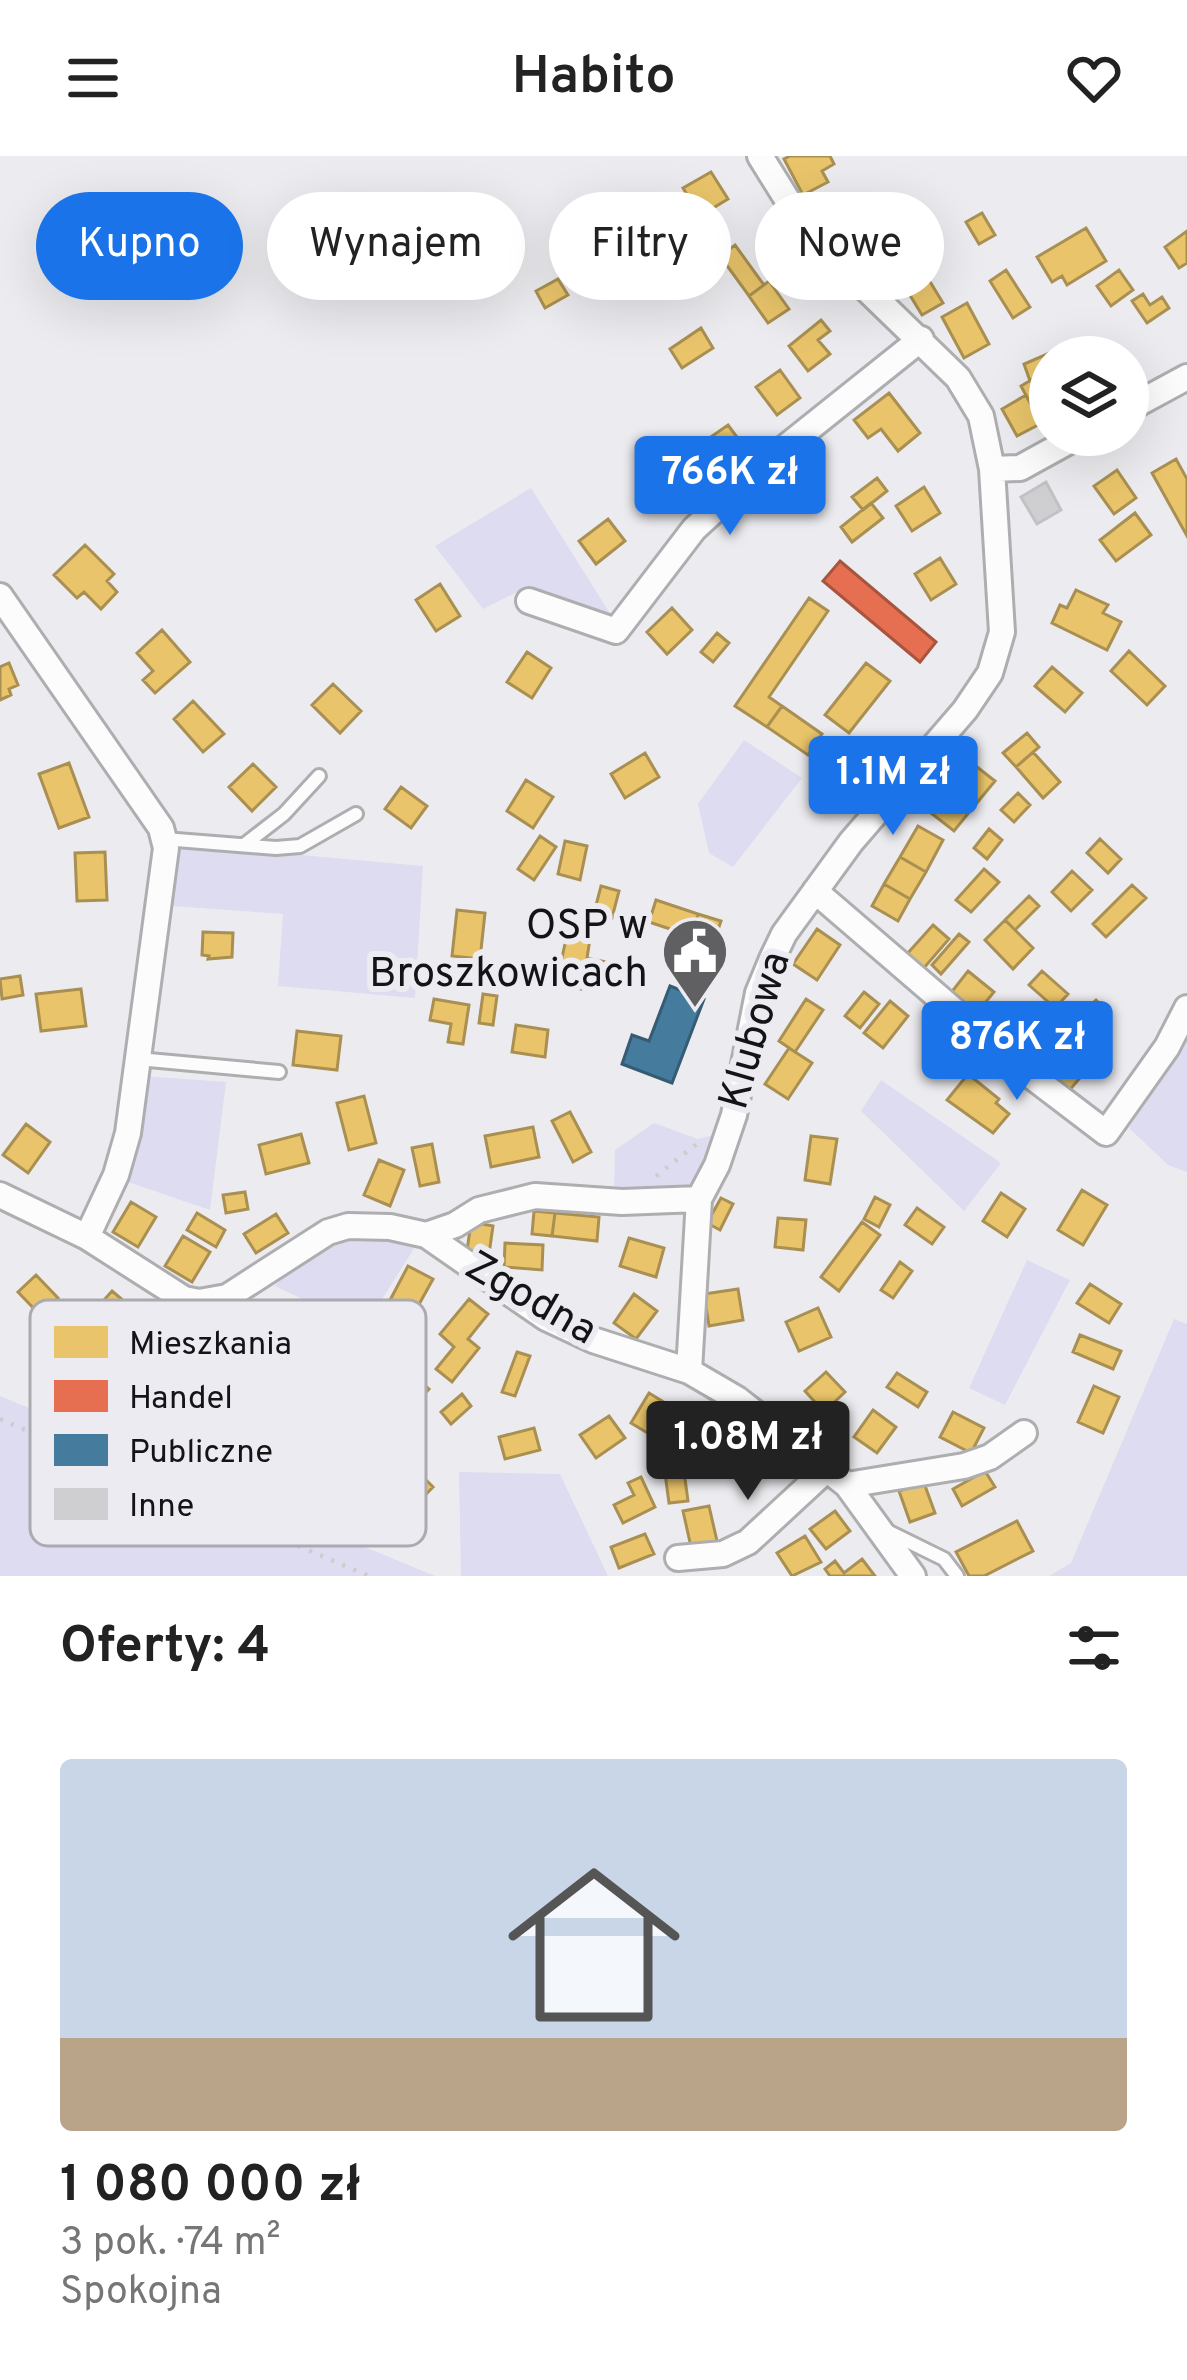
<!DOCTYPE html>
<html lang="pl">
<meta charset="utf-8">
<style>
:root{--surface:#fff;--page:#f2f2f2;--text:#222;--muted:#767676;--line:#e0e0e0;--accent:#1a73e8}
body{margin:0;font-family:Overpass,sans-serif;background:var(--page);color:var(--text);height:100vh;display:flex;flex-direction:column;font-size:45px;white-space:nowrap}
*{box-sizing:border-box;margin:0}
p{font-size:39px;color:var(--muted)}
.icon{flex:none;width:66px;height:66px;fill:none;stroke:currentColor;stroke-width:2;stroke-linecap:round;stroke-linejoin:round}
.map{position:relative;height:1420px;overflow:hidden}
.details{display:flex;flex-direction:column;background:var(--surface);flex:1}
.details>*{flex:none}
.top-card{position:absolute;left:36px;top:36px;width:1116px;height:108px;display:flex;gap:24px}
.fabs{position:absolute;left:1029px;top:180px;display:grid;gap:24px}
.fabs a{display:grid;place-items:center;width:120px;height:120px;border-radius:50%;background:var(--surface);box-shadow:0 12px 48px #0002;font-size:60px}
.price{position:absolute;translate:-50% -102px;padding:0 27px;border-radius:12px;background:var(--accent);color:#fff;font-size:39px;line-height:78px;filter:drop-shadow(0 3px 6px #0008)}
.price::after{content:'';position:absolute;left:50%;top:72px;width:36px;height:27px;margin-left:-18px;background:inherit;clip-path:polygon(0 0,100% 0,50% 100%)}
.price.active{background:#222;color:#fff}
ul{padding:0;list-style:none}
li{display:grid;align-content:center;gap:24px;height:636px;padding:0 60px}
li+li{border-top:3px solid var(--line)}
li span{display:grid;place-items:center;height:372px;border-radius:12px;color:#555}
li>.icon{margin-inline-start:auto}
span .icon{width:216px;height:216px;fill:#fffc;stroke-width:1}
li b{font-size:51px}
h2{display:flex;justify-content:space-between;align-items:center;height:144px;padding:0 60px;font-size:51px}
.pill{padding:0 42px;border-radius:54px;background:var(--surface);box-shadow:0 12px 48px #0002;font-size:42px;line-height:108px}
.pill.active{background:var(--accent);color:#fff}
header{display:flex;justify-content:space-between;align-items:center;height:156px;padding:0 60px;background:var(--surface);font-size:54px;font-weight:600}
.map>svg:first-child{display:block}
.green{fill:#dddcf0}
.homes{fill:#e9c46a;stroke:#a98f51;stroke-width:3}
.shops{fill:#e76f51;stroke:#a8543f;stroke-width:3}
.public{fill:#457b9d;stroke:#365c74;stroke-width:3}
.building{fill:#cfcfd2;stroke:#c2c2c5;stroke-width:3}
.lines{fill:none;stroke-linecap:round;stroke-linejoin:round}
.service-casing{stroke:#aeaeb1;stroke-width:18}
.minor-casing{stroke:#aeaeb1;stroke-width:30}
.path{stroke:#ccc;stroke-width:4.5;stroke-dasharray:3 9;stroke-linecap:butt}
.service{stroke:#fcfcfd;stroke-width:12}
.minor{stroke:#fcfcfd;stroke-width:24}
.labels{text-anchor:middle;dominant-baseline:central;stroke-width:12;stroke-linejoin:round;paint-order:stroke}
.poi-label{font-size:42px;fill:#141416;stroke:#ebebf1;text-anchor:end}
.street-label{font-size:42px;fill:#141416;stroke:#ebebf1}
.key{fill:#ebebf1;stroke:#aaaaaf;stroke-width:3}
.key-label{font-size:33px;fill:#141416}
</style>
<header><svg class="icon" aria-label="menu" viewBox="0 0 24 24"><path d="M4 6h16M4 12h16M4 18h16"/></svg>Habito<svg class="icon" aria-label="heart" viewBox="0 0 24 24"><path d="M12 20l-8-8c-3-5 5-10 8-4 3-6 11-1 8 4z"/></svg></header>
<div class="map">
<svg width="1187" height="1420" viewBox="0 0 1187 1420">
<rect width="100%" height="100%" fill="#ececf0"/>
<path class="green" d="M531,332L613,462L523,433L483,453L435,390Z
M744,584L802,622L733,711L709,697L698,648Z
M178,688L423,710L415,842L278,830L283,758L172,750Z
M1187,873V1016L1168,1009L1129,972Z
M143,920L226,926L210,1054L128,1026Z
M881,924L1001,1007L964,1055L861,955Z
M654,967L698,983L714,979C706,1045 669,1038 614,1040L615,994Z
M337,1078L385,1080L418,1086L353,1189L340,1179L290,1182L315,1149L275,1130L307,1097Z
M1027,1104L1070,1124L1005,1249L969,1232Z
M1174,1163L1187,1168V1420H1049L1071,1407Z
M0,1240L435,1420H0Z
M459,1316L560,1318L608,1420H461Z"/>
<path class="homes" d="M790,0H830L834,8L822,15L828,26L803,39L784,3Z
M711,16L728,43L700,60L683,32Z
M982,57L995,79L979,88L966,66Z
M912,58L926,84L901,97L887,71Z
M677,60L688,79L671,89L660,71Z
M595,63L609,88L582,103L568,78Z
M1086,72L1106,105L1067,129L1062,120L1052,126L1037,101Z
M1187,75V107L1179,112L1165,91Z
M688,79L701,100L684,110L671,89Z
M735,89L764,129L749,140L720,100Z
M918,106L943,147L922,159L897,118Z
M1006,114L1030,151L1013,162L990,125Z
M1119,114L1133,134L1111,150L1097,130Z
M558,123L568,139L545,152L536,135Z
M769,125L789,153L768,167L749,140Z
M1143,138L1150,149L1162,141L1169,152L1147,167L1132,145Z
M967,147L989,188L964,202L942,161Z
M821,164L830,175L818,184L830,198L808,215L789,190Z
M701,172L713,192L682,212L670,193Z
M1068,189L1073,201H1050V215L1030,225L1024,208Z
M780,214L800,242L777,259L756,231Z
M1041,218L1050,235L1030,247L1021,230Z
M889,237L920,277L898,295L881,273L868,282L854,264Z
M1026,239L1042,267L1017,280L1002,253Z
M728,269L745,292L719,311L702,287Z
M1176,303L1187,323V380L1152,317Z
M669,311L687,335L662,354L644,329Z
M1117,314L1136,342L1114,358L1094,330Z
M877,322L887,335L863,354L852,341Z
M924,331L940,357L912,375L896,350Z
M871,347L883,362L852,386L841,371Z
M1135,357L1151,379L1116,405L1100,384Z
M608,363L625,385L596,408L579,385Z
M85,389L114,418L107,425L117,436L101,453L84,436L77,442L54,419Z
M940,402L956,428L931,444L915,418Z
M440,428L460,460L436,475L416,444Z
M1076,434L1108,449L1103,457L1121,466L1107,494L1052,467L1060,449L1067,452Z
M809,442L828,455L769,541L782,550L767,571L735,550Z
M672,452L692,474L667,498L647,476Z
M162,474L190,506L155,537L143,524L153,515L137,497Z
M717,477L729,487L713,506L701,496Z
M1129,495L1165,530L1147,549L1111,515Z
M527,496L551,512L532,542L507,526Z
M9,507L18,529L9,533L11,539L0,544V511Z
M866,507L890,525L849,577L825,559Z
M1052,511L1082,537L1065,556L1035,530Z
M333,528L361,555L340,577L312,549Z
M193,545L224,578L203,596L174,563Z
M782,550L822,578L808,599L767,571Z
M1027,577L1039,591L1016,611L1003,597Z
M1033,596L1060,626L1043,642L1016,611Z
M645,597L659,621L625,642L611,618Z
M69,607L89,661L59,672L39,618Z
M972,607L995,625L971,654L949,635Z
M253,608L276,631L252,655L229,631Z
M526,624L553,641L533,672L507,655Z
M401,631L427,650L411,672L385,653Z
M949,635L971,654L954,675L931,657Z
M1018,637L1030,649L1014,666L1001,654Z
M918,670L943,684L926,716L900,701Z
M989,673L1002,684L987,703L974,692Z
M540,680L556,691L534,724L518,713Z
M1100,683L1121,703L1108,717L1087,697Z
M565,685L587,690L580,724L558,718Z
M105,696L107,744L77,745L75,697Z
M900,701L926,716L910,743L884,728Z
M984,713L999,726L971,756L956,744Z
M1072,715L1092,734L1071,755L1052,736Z
M884,728L910,743L898,765L872,750Z
M1132,729L1146,742L1106,781L1093,768Z
M601,730L619,735L612,762L594,757Z
M1029,740L1039,750L1015,774L1005,764Z
M656,744L698,758L691,780L649,766Z
M457,754L485,757L480,803L452,800Z
M698,758L721,765L713,788L691,780Z
M1005,764L1033,792L1013,813L985,784Z
M933,769L949,783L923,813L906,799Z
M817,773L840,789L817,824L793,808Z
M203,776L233,777L232,801L208,803L209,800L202,799Z
M959,778L969,786L941,818L932,809Z
M567,779L590,783L587,802L606,806L603,823L584,819L581,833L556,828Z
M968,815L994,836L975,859L950,838Z
M1042,815L1068,838L1055,852L1029,829Z
M20,820L23,839L2,843L0,823Z
M81,833L86,870L41,875L36,838Z
M864,836L879,848L860,872L845,860Z
M483,838L497,840L493,869L479,867Z
M434,843L469,849L463,888L448,886L451,868L430,864Z
M806,843L823,854L795,896L779,885Z
M1096,844L1110,858L1092,876L1078,861Z
M890,845L908,860L883,892L864,877Z
M1028,852L1048,870L1024,898L1003,879Z
M516,869L548,874L545,901L512,896Z
M297,875L341,880L337,914L293,909Z
M1077,887L1096,903L1068,936L1036,910L1050,894L1063,904Z
M789,892L812,907L788,943L765,928Z
M968,918L999,943L996,947L1009,958L993,977L947,944Z
M364,940L376,987L349,994L337,947Z
M570,956L591,996L573,1006L552,965Z
M26,968L50,986L28,1017L3,999Z
M533,971L539,1001L491,1011L485,980Z
M301,978L309,1007L266,1018L259,989Z
M811,980L837,983L830,1028L805,1024Z
M432,988L439,1026L420,1030L412,992Z
M379,1004L404,1014L390,1050L364,1039Z
M1082,1034L1107,1049L1083,1089L1058,1074Z
M245,1036L248,1053L226,1057L223,1039Z
M1001,1037L1025,1053L1007,1081L983,1065Z
M875,1041L890,1049L879,1071L864,1063Z
M721,1042L733,1048L720,1074L707,1067Z
M131,1046L156,1061L138,1091L113,1076Z
M917,1052L944,1071L932,1088L905,1069Z
M534,1055L555,1057L552,1080L532,1078Z
M197,1057L225,1074L216,1091L187,1074Z
M555,1057L599,1061L597,1085L552,1080Z
M276,1058L288,1077L256,1097L244,1078Z
M778,1062L806,1064L803,1094L775,1091Z
M471,1066L493,1070L488,1105L466,1102Z
M862,1066L880,1079L839,1135L821,1121Z
M183,1080L210,1096L192,1126L165,1110Z
M629,1082L664,1092L656,1121L620,1110Z
M505,1087L543,1089L542,1114L504,1111Z
M900,1106L912,1115L893,1142L881,1134Z
M408,1110L433,1123L412,1161L388,1148Z
M36,1119L58,1142L40,1159L18,1136Z
M1090,1128L1121,1148L1109,1167L1077,1147Z
M738,1133L743,1164L709,1170L704,1138Z
M112,1135L145,1163L128,1183L95,1154Z
M634,1138L657,1155L636,1183L614,1167Z
M469,1143L488,1158L468,1183L479,1192L452,1226L436,1213L454,1191L440,1178Z
M818,1152L831,1181L799,1195L786,1166Z
M1080,1179L1121,1195L1113,1213L1073,1196Z
M517,1196L530,1200L515,1240L502,1236Z
M407,1213L429,1233L406,1258L384,1238Z
M826,1216L845,1236L824,1256L805,1235Z
M897,1217L927,1236L918,1251L887,1231Z
M1094,1230L1119,1241L1103,1277L1078,1266Z
M649,1237L675,1253L656,1282L631,1267Z
M462,1238L471,1250L451,1268L441,1256Z
M873,1254L896,1271L877,1297L854,1281Z
M953,1256L984,1272L971,1297L940,1281Z
M609,1260L625,1282L596,1302L580,1279Z
M705,1269L731,1286L720,1304L693,1286Z
M534,1272L540,1294L505,1303L499,1281Z
M683,1308L688,1345L669,1347L664,1310Z
M414,1312L433,1331L397,1368L378,1348Z
M985,1315L995,1331L962,1350L953,1333Z
M641,1321L655,1351L623,1367L614,1349L634,1339L628,1327Z
M924,1327L935,1357L910,1366L899,1335Z
M709,1350L717,1385L691,1391L683,1355Z
M835,1355L850,1375L826,1393L810,1373Z
M1017,1365L1033,1395L984,1420H969L956,1396Z
M645,1378L654,1398L619,1412L611,1391Z
M805,1380L821,1406L792,1420L777,1397Z
M862,1403L875,1420H830L825,1413L835,1405L844,1417Z"/>
<path class="shops" d="M840,405L936,486L920,506L823,425Z"/>
<path class="public" d="M670,830L704,843L672,927L622,908L632,879L649,885Z"/>
<path class="building" d="M1046,326L1061,354L1037,368L1021,341Z"/>
<g class="lines">
<defs>
<path id="service" d="M164,683L276,692L300,690L356,658
M244,689L284,658L319,620
M138,903L279,916
M889,1376L944,1403L957,1420"/>
<path id="minor" d="M1128,253L1187,221
M992,313L1020,312L1080,279
M0,440L161,672L166,692L128,977L116,1019L87,1081
M529,445L616,475L694,373L766,307L921,183
M815,735L1022,913L1106,977L1167,891L1187,852
M0,1039L87,1081L184,1143L199,1146L227,1141L328,1076L348,1070L390,1071L426,1079L546,1162L593,1184L689,1215L737,1243L847,1329L913,1420
M426,1079L455,1069L479,1054L535,1040L622,1046L699,1043
M689,1215L699,1043L717,1009L734,959L758,837L772,803L784,778L851,686L965,554L990,517L1002,476L992,313L981,260L958,222L825,93L793,53L760,0
M847,1329L964,1310L990,1301L1024,1277
M678,1402L723,1398L748,1386L827,1313"/>
</defs>
<use href="#service" class="service-casing"/>
<use href="#minor" class="minor-casing"/>
<path class="path" d="M656,1020L703,983
M0,1263L369,1420
M99,1303L195,1165"/>
<use href="#service" class="service"/>
<use href="#minor" class="minor"/>
</g>
<defs>
<symbol id="civic-pin" viewBox="-11 -11 22 30"><path d="M0 17L-7.5 6A9.5 9.5 0 1 1 7.5 6Z" fill="#606062" stroke="#ebebf1"/><path d="M-.6-6.5H3V-4.5H.6V-3L4-1V1h2V6H-6V1h2V-1L-.6-3ZM-1.2 2.5V6h2.4V2.5Z" fill="#fff"/></symbol>
</defs>
<g fill-rule="evenodd">
<use href="#civic-pin" x="657" y="757" width="76" height="104"/>
</g>
<g class="labels">
<g class="poi-label">
<text x="648" y="771">OSP w<tspan x="648" dy="48">Broszkowicach</tspan></text>
</g>
<g class="street-label">
<text transform="translate(757 875) rotate(-74)">Klubowa</text>
<text transform="translate(530 1144) rotate(30)">Zgodna</text>
</g>
</g>
<rect x="30" y="1144" width="396" height="246" rx="18" class="key"/>
<rect x="54" y="1170" width="54" height="32" fill="#e9c46a"/>
<rect x="54" y="1224" width="54" height="32" fill="#e76f51"/>
<rect x="54" y="1278" width="54" height="32" fill="#457b9d"/>
<rect x="54" y="1332" width="54" height="32" fill="#cfcfd2"/>
<g class="key-label">
<text x="129" y="1198">Mieszkania</text>
<text x="129" y="1252">Handel</text>
<text x="129" y="1306">Publiczne</text>
<text x="129" y="1360">Inne</text>
</g>
</svg>
<div class="fabs">
<a><svg class="icon" aria-label="layers" viewBox="0 0 24 24"><path d="M12 4l9 5-9 5-9-5zM3 14l9 5 9-5"/></svg></a>
</div>
<b class="price" style="left:730px;top:382px">766K zł</b>
<b class="price" style="left:893px;top:682px">1.1M zł</b>
<b class="price" style="left:1017px;top:947px">876K zł</b>
<b class="price active" style="left:748px;top:1347px">1.08M zł</b>
<div class="top-card">
<a class="pill active">Kupno</a>
<a class="pill">Wynajem</a>
<a class="pill">Filtry</a>
<a class="pill">Nowe</a>
</div>
</div>
<section class="details">
<h2>Oferty: 4<svg class="icon" aria-label="filters" viewBox="0 0 24 24"><path d="M4 7h16M4 17h16"/><circle cx="9" cy="7" r="2"/><circle cx="15" cy="17" r="2"/></svg></h2>
<ul>
<li><span style="background:linear-gradient(#c9d6e8 75%,#b9a48a 0)"><svg class="icon" aria-label="home" viewBox="0 0 24 24"><path d="M3 11l9-7 9 7M6 9v11h12V9"/></svg></span><div><b>1 080 000 zł</b><p>3 pok. · 74 m²</p><p>Spokojna</p></div></li>
</ul>
</section>
